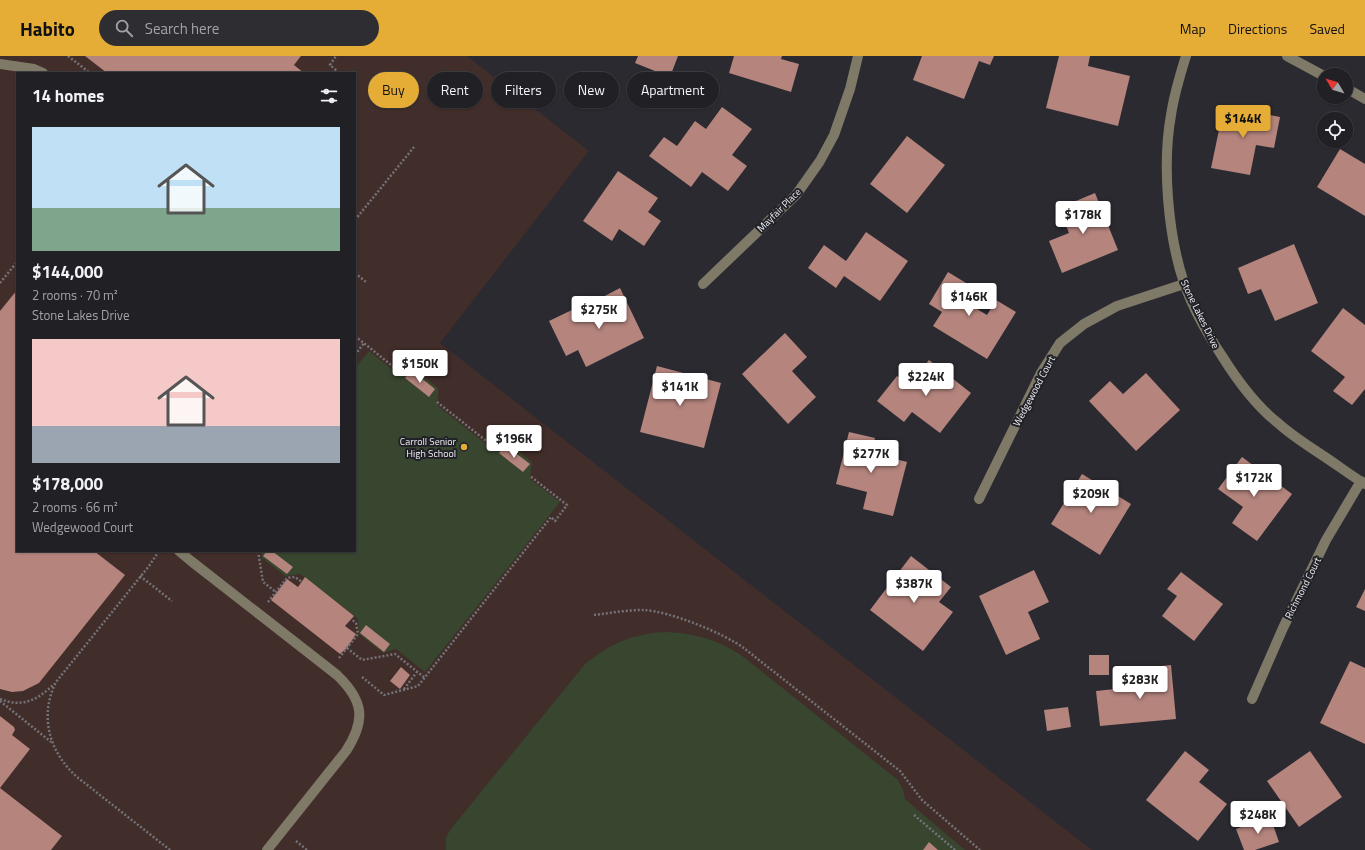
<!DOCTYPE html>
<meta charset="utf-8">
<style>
:root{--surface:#202025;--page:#2d2d32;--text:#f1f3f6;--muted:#a2a3a7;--line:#3d3e42;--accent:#e6ad36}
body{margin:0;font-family:"Titillium Web",sans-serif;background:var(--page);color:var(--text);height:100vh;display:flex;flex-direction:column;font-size:15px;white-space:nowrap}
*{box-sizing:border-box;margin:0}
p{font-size:13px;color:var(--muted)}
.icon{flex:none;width:22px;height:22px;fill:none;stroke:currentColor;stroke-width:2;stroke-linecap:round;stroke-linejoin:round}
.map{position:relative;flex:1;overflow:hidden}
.drawer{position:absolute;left:16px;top:16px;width:340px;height:480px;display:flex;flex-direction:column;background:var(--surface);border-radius:0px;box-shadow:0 1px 3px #0004,0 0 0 1px var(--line)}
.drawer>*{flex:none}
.top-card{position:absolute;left:368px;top:16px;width:380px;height:36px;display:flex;gap:8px}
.needle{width:26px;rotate:308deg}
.controls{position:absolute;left:1317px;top:12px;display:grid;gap:8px}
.controls a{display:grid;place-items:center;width:36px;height:36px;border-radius:50%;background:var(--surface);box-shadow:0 1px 3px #0004,0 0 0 1px var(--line);font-size:20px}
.price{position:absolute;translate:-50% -34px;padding:0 9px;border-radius:4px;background:#fff;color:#222;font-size:13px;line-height:26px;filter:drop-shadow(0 1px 2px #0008)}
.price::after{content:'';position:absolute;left:50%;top:24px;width:12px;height:9px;margin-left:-6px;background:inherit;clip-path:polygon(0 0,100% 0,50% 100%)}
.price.active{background:var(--accent);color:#111}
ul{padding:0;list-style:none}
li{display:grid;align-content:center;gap:8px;height:212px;padding:0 16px}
li span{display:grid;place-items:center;height:124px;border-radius:0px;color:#555}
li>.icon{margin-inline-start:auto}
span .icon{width:72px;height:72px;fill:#fffc;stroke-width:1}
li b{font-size:17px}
h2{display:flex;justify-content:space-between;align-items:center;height:48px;padding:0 16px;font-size:17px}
.chip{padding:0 14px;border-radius:18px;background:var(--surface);box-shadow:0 1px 3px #0004,0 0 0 1px var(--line);font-size:14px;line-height:36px}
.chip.active{background:var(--accent);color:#111}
header{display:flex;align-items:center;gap:24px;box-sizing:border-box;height:56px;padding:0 20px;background:var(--accent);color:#111}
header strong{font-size:19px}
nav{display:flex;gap:22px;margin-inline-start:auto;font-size:14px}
.search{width:280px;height:36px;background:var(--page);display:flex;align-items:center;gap:10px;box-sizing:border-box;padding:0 14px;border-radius:22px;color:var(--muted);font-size:15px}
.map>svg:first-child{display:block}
.education{fill:#412d29;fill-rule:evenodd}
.green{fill:#38452f}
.building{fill:#b4847d}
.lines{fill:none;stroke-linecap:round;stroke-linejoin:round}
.path{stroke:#747379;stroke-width:2.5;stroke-dasharray:2 2;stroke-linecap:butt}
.minor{stroke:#7f7967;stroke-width:10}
.poi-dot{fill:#e6ad36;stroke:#212128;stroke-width:1.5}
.labels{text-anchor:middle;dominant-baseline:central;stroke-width:4;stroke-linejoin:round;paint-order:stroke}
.street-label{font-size:10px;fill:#f0eff4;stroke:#212128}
.poi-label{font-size:10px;fill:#f0eff4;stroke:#212128;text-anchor:end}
</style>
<header>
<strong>Habito</strong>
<div class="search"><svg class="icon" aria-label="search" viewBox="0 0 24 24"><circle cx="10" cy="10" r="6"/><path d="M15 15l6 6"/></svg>Search here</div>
<nav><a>Map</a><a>Directions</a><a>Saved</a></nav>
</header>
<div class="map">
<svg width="1365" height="794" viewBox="0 0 1365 794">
<rect width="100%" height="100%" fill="#2b2a31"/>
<path class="education" d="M0,0H467L589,95L440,287L1092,794H0ZM17,17H355V495H17Z"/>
<path class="green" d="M369,295L398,318L412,312L438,332V350L491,392L507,386L532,406L530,423L560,446L425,616L396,593L383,597L359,578L358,563L300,518L285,520L262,502V495H355V312Z
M667,576C695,577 718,584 741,599L898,724L903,734L905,743L965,794H446V782L450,774L585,608C611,587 634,577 667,576Z"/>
<path class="building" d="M85,0H301L294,9L304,17H107Z
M638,0H678L670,21L635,7Z
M734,0H782L781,3L799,8L791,36L729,17Z
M922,0H994L990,9L979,5L964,43L913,24Z
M1059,0H1090L1088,10L1130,20L1118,70L1046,52Z
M1224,50L1280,61L1274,92L1256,89L1250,119L1211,112Z
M722,51L752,73L732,99L747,110L728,135L702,116L691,131L649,100L664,81L677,90L695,65L706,73Z
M907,80L945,109L907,157L870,128Z
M1340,93L1365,108V160L1317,131Z
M618,115L658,142L648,156L661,165L644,190L619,173L612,185L583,165Z
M1095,137L1118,194L1062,217L1049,185L1069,177L1059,152Z
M866,176L908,205L880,245L844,220L836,232L808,212L824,189L846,205Z
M1294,188L1318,247L1275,265L1261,233L1248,238L1238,212Z
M948,216L976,233L967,247L987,259L996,244L1016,256L987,303L933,270L942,256L929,248Z
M620,232L644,282L586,311L578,294L566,300L549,265L574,253L581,266L602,256L597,244Z
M17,234V495H94L125,519L39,627L23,635L12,636L0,633V255Z
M1343,252L1365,269V333L1352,349L1333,335L1345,321L1311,295Z
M785,277L807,301L792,315L816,341L788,368L742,318Z
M929,304L971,337L940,377L912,356L904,366L877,345L897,320L909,329Z
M657,310L721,327L704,392L640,376Z
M411,314L435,333L429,341L405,322Z
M1146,317L1180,354L1136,395L1089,345L1110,325L1123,338Z
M849,376L875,382L872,397L907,406L893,460L863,453L867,436L836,428Z
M505,389L530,408L523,416L499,397Z
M1242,401L1292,438L1257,485L1232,467L1243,451L1218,433Z
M1082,418L1131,448L1100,499L1051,468Z
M267,495H272L293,511L287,518L263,500Z
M911,500L951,531L939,546L953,556L923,595L870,554Z
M1034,514L1049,546L1028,556L1040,583L1006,599L979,540Z
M1181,516L1223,548L1194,585L1162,560L1177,540L1167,533Z
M305,521L354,560L345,570L356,578L347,592L340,598L271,544L287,523L298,531Z
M1365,533V555L1356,551Z
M366,569L390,588L384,596L360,577Z
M1089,599H1109V619H1089Z
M1350,605L1365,612V688L1320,667Z
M1171,609L1176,663L1100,670L1096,635L1143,630L1141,612Z
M401,611L410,619L400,633L390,625Z
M1068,651L1071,671L1047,675L1044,654Z
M0,660L14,671L15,674L12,679L30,693L0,732L62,780L51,794H0Z
M1185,695L1209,714L1199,726L1227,748L1198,785L1146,744Z
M1310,695L1342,741L1299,771L1267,725Z
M1270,760L1279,786L1255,794H1244L1236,773Z
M929,786L938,794H923Z"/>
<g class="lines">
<path class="path" d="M68,0L90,17
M335,17L337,15L330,9L336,0
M355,164L414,91
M355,217L366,226
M0,227L17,206
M355,280L401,317
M355,299L364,287
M437,346L494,391
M159,495L149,510L56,626C39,660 49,696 77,721L170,794
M258,495L263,526L277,537
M140,520L172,545
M268,546L287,522L295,521L302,526
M594,559C610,557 627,554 643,554C669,555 724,577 745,593L900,715L922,744L980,794
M347,592L362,604L395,598L425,622
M339,602L358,578L356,567L351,563
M362,621L384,639L418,630L551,461L555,465L567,449L530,420
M404,633L417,616
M0,643C22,652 38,644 54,628
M0,645L51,686
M914,759L955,794
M296,785L307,794"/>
<path class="minor" d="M1186,0C1180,19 1174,39 1171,59C1162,109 1168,179 1184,227C1192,250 1208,279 1222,300C1237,324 1255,349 1278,367C1291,379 1307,389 1322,399C1336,408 1350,419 1365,428
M1287,0L1324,20
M0,8L34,13L43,17
M1346,32L1365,43
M703,228L796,139L820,105L834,79L850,33L858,0
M979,443L1041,317L1060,287L1084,268L1117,250L1184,228
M179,495L191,505L337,619C364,645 366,664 346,695L267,794
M1252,643L1283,572L1326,484L1361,425"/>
</g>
<circle class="poi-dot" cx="464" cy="391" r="4"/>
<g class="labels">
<g class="street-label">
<text transform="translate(779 154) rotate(-45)">Mayfair Place</text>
<text transform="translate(1200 258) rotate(64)">Stone Lakes Drive</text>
<text transform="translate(1034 335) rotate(-62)">Wedgewood Court</text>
<text transform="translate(1303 532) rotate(-63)">Richmond Court</text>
</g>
<g class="poi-label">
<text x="456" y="385">Carroll Senior<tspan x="456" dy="12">High School</tspan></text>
</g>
</g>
</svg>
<div class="controls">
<a><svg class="needle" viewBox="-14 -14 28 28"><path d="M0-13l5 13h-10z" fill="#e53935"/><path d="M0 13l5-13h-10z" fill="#a2a3a7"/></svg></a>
<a><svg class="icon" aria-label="locate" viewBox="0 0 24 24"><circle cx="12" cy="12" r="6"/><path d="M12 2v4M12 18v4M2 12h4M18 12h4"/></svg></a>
</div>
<b class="price active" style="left:1243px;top:83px">$144K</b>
<b class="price" style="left:1083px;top:179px">$178K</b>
<b class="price" style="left:969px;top:261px">$146K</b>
<b class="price" style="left:599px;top:274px">$275K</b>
<b class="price" style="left:420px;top:328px">$150K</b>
<b class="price" style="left:926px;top:341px">$224K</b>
<b class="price" style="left:680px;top:351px">$141K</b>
<b class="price" style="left:514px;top:403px">$196K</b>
<b class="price" style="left:871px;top:418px">$277K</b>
<b class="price" style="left:1254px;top:442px">$172K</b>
<b class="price" style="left:1091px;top:458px">$209K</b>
<b class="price" style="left:914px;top:548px">$387K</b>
<b class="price" style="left:1140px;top:644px">$283K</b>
<b class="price" style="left:1258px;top:779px">$248K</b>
<div class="top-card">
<a class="chip active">Buy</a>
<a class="chip">Rent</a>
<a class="chip">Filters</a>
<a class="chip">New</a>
<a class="chip">Apartment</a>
</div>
<section class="drawer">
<h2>14 homes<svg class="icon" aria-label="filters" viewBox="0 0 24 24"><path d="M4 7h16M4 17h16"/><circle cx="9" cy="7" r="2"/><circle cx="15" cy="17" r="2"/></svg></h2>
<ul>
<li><span style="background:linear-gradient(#bfe0f5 65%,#7fa58c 0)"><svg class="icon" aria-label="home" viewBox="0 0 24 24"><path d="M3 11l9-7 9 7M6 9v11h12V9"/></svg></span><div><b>$144,000</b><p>2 rooms · 70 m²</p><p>Stone Lakes Drive</p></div></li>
<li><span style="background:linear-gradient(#f6c9c9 70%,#9aa5b1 0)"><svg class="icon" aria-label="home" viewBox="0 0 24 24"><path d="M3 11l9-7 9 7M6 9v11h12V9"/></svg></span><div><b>$178,000</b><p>2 rooms · 66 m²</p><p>Wedgewood Court</p></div></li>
</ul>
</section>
</div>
